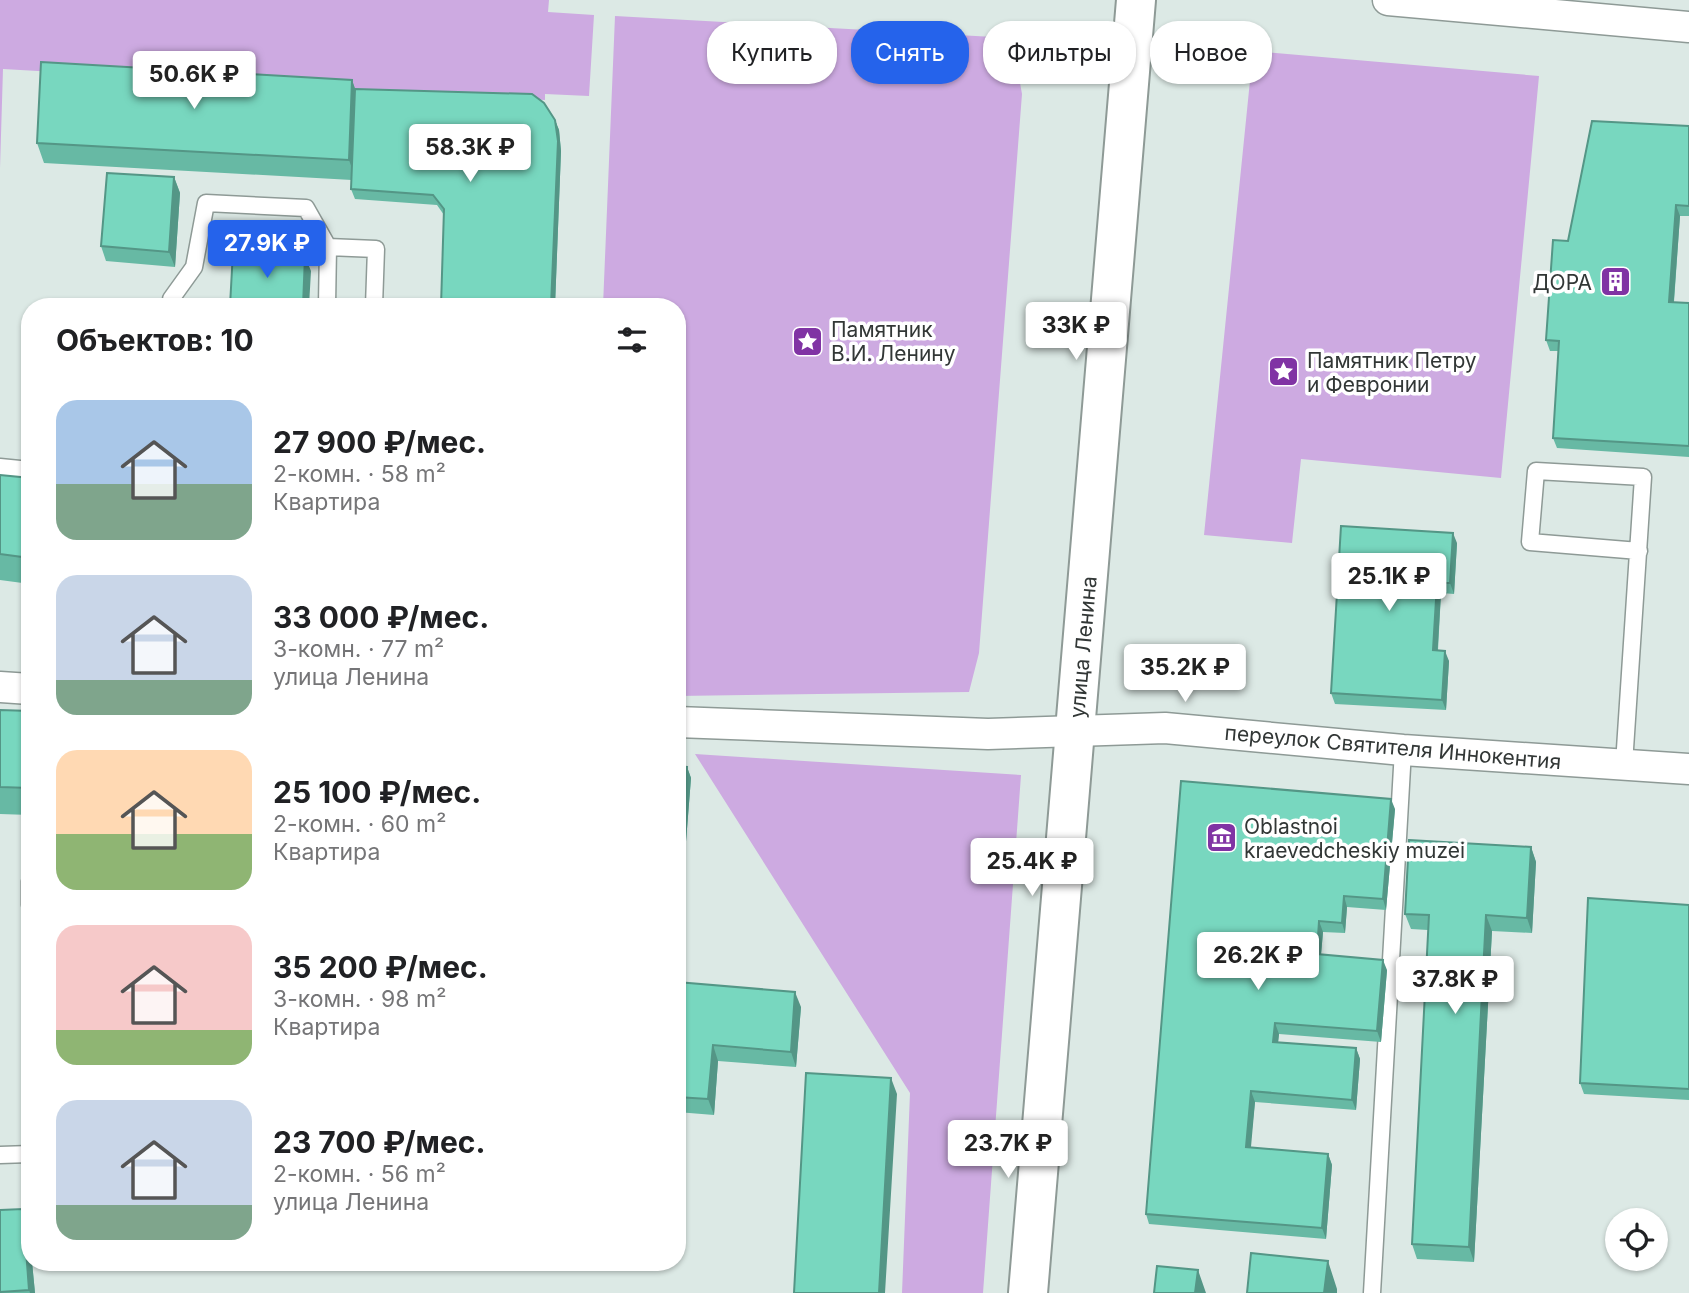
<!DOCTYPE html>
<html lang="ru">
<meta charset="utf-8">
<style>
:root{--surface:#fff;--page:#f6f6f6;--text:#202124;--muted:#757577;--accent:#2563eb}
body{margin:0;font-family:Inter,sans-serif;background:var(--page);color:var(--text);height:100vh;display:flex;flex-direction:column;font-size:26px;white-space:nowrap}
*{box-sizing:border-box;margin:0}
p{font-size:23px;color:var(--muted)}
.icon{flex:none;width:38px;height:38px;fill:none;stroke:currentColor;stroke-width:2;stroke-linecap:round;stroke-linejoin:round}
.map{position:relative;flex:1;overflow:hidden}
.drawer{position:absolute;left:21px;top:298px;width:665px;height:973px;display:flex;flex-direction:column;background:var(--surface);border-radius:28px;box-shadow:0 2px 5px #0004}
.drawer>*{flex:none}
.guide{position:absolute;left:707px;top:21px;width:665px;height:63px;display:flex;gap:14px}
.fabs{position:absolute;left:1605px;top:1208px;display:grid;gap:14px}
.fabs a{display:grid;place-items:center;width:63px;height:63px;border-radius:50%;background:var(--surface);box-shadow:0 2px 5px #0004;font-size:35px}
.price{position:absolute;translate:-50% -60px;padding:0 16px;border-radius:7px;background:#fff;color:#222;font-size:23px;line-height:46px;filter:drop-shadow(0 2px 4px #0008)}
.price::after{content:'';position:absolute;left:50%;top:42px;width:21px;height:16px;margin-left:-10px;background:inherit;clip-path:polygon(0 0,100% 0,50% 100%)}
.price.selected{background:var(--accent);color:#fff}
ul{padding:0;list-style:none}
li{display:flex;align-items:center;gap:21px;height:175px;padding:0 35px}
li span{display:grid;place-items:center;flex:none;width:196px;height:140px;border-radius:21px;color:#555}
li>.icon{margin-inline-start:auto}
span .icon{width:84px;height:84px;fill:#fffc;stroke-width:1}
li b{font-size:30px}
h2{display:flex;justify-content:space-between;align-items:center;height:84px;padding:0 35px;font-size:30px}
.pill{padding:0 24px;border-radius:28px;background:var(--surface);box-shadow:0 2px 5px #0004;font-size:24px;line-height:63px}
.pill.selected{background:var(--accent);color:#fff}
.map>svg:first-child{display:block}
.green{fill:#cdaae1}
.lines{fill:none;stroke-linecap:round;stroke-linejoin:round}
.lane-casing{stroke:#8e9a96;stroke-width:19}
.street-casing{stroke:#8e9a96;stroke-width:33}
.secondary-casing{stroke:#8e9a96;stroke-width:42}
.lane{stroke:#fff;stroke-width:16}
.street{stroke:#fff;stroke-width:30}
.secondary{stroke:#fff;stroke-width:38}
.wall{fill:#67b9a4}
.shaded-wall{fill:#549686}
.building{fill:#78d7bf;stroke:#549686;stroke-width:2}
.labels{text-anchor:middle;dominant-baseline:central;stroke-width:7;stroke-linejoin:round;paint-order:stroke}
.poi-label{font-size:21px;fill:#323736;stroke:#fff;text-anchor:start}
.street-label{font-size:21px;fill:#323736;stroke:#fff}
</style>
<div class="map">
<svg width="1689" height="1293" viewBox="0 0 1689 1293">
<rect width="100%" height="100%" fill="#dce9e5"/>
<path class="green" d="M0,0H549L548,12L594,15L589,96L545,94V100L3,69L0,168Z
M615,16L1012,38L1022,94L979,653L969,692L677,696V306H603Z
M1253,51L1539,76L1501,478L1301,459L1292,543L1204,535Z
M695,754L1021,775L983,1293H902L910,1093Z"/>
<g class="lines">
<defs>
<path id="lane" d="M328,247L376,249L374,306
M171,306V299L194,267L206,203L306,208L328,247L327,306
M0,467L30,470
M1624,764L1643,477L1536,471L1530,542L1639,551
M30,881V905
M0,1155L30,1154
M1372,1293L1403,750"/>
<path id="street" d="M1388,0L1689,27
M0,687L30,689
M677,722L988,734L1165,728L1403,750L1689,769"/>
<path id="secondary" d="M1028,1293L1136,0"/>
</defs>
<use href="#lane" class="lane-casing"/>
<use href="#street" class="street-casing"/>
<use href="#secondary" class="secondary-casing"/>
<use href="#lane" class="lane"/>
<use href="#street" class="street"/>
<use href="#secondary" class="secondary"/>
</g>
<path class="wall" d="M352,80L355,89L555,120L559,130L561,151L555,306H441L444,215L437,205L355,199L351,189L352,180L44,163L37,143Z
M1689,126V216H1680L1674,302L1689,303V457L1557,448L1553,438L1559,351H1550L1546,340L1568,241Z
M174,177L180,193L175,267L106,261L101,246Z
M0,475L30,478V584L0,580Z
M1457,543L1454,594L1441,593L1438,650L1449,661L1446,710L1335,704L1331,693Z
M0,710L30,711V815L0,814Z
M677,766L687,767L691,778L685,854H677Z
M1181,781L1395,809L1386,910L1347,907L1345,933L1323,932L1321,955L1387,970L1381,1042L1279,1034L1278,1042L1356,1048L1360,1059L1356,1110L1255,1102L1250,1148L1328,1154L1332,1165L1326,1239L1149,1224L1146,1214Z
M1531,847L1536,862L1532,933L1492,931L1474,1262L1417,1259L1412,1244L1428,930L1411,929L1405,914Z
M1689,905V1100L1584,1094L1580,1083Z
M677,982L801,1007L796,1067L718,1061L714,1115L677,1112Z
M23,1209L30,1227V1262H32L35,1293H0V1210Z"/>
<path class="shaded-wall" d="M352,80L359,100L356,180L349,160Z
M555,120L559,130L561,151L555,306H551Z
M174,177L180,193L175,267L169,252Z
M1676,205L1680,216L1673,312L1669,302Z
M305,256L311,271L309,306H303Z
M1453,533L1457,543L1454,594L1450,583Z
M1437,583L1441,593L1437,660L1433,650Z
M1445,651L1449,661L1446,710L1442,700Z
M687,767L691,778L685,854L681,844Z
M1391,799L1395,809L1386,910L1383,899Z
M1531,847L1536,862L1532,933L1527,918Z
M1344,896L1347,907L1345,933L1342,923Z
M1486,915L1492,931L1474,1262L1469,1247Z
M1319,921L1323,932L1320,965L1317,954Z
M1383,960L1387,970L1381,1042L1377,1031Z
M795,992L801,1007L796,1067L791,1052Z
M1275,1023L1279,1034L1277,1052L1273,1042Z
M713,1045L718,1061L714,1115L708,1099Z
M1356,1048L1360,1059L1356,1110L1352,1100Z
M891,1078L897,1094L885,1293H879Z
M1251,1091L1255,1102L1250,1158L1246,1147Z
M1328,1154L1332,1165L1326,1239L1322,1228Z
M23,1209L30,1227V1262H32L35,1293H30L29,1290Z
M1328,1261L1337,1289V1293H1324Z
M1198,1270L1206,1293H1195Z"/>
<path class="building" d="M41,62L352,80L349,160L37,143Z
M355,89L532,94L544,103L555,120L558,141L551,306H441L444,209L433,195L351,189Z
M1592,121L1689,126V206L1676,205L1669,302L1689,303V446L1553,438L1559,341L1546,340L1553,240L1568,241Z
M107,173L174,177L169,252L101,246Z
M233,251L305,256L303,306H230Z
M0,475L30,478V558L0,554Z
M1341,526L1453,533L1450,583H1437L1433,650L1445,651L1442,700L1331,693Z
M0,710L30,711V788L0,787Z
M677,766L687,767L681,844L677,843Z
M1181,781L1391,799L1383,899L1344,896L1342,923L1319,921L1317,954L1383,960L1377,1031L1275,1023L1273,1042L1356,1048L1352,1100L1251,1091L1246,1147L1328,1154L1322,1228L1146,1214Z
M1409,840L1531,847L1527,918L1486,915L1469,1247L1412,1244L1429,915L1405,914Z
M1588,898L1689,905V1089L1580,1083Z
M677,982L795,992L791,1052L713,1045L708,1099L677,1097Z
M806,1073L891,1078L879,1293H794Z
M23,1209L29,1290L0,1292V1210Z
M1251,1253L1328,1261L1324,1293H1247Z
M1157,1266L1198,1270L1195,1293H1154Z"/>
<defs>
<symbol id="building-square" viewBox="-11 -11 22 22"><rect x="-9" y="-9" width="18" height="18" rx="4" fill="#8033a4" stroke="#fff"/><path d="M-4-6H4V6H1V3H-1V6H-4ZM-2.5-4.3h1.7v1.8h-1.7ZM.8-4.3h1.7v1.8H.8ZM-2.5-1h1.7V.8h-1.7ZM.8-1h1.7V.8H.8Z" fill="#fff"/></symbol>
<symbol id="sight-square" viewBox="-11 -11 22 22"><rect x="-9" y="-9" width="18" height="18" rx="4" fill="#8033a4" stroke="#fff"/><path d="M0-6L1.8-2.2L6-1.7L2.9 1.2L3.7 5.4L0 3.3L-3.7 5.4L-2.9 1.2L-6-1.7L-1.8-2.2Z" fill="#fff"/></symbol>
<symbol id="museum-square" viewBox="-11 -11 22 22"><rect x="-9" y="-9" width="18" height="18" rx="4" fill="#8033a4" stroke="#fff"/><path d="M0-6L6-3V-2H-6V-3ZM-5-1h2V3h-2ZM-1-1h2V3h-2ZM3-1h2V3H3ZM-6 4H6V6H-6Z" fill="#fff"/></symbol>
</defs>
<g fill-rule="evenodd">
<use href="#building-square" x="1598" y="264" width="35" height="35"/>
<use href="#sight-square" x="790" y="324" width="35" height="35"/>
<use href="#sight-square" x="1266" y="354" width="35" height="35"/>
<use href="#museum-square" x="1204" y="820" width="35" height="35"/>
</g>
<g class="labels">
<g class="poi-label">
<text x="1592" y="282" text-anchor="end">ДОРА</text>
<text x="831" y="329">Памятник<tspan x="831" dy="24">В.И. Ленину</tspan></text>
<text x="1307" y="360">Памятник Петру<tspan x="1307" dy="24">и Февронии</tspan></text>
<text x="1244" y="826">Oblastnoi<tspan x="1244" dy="24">kraevedcheskiy muzei</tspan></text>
</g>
<g class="street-label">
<text transform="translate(1083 647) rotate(-85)">улица Ленина</text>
<text transform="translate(1393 747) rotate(5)">переулок Святителя Иннокентия</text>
</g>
</g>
</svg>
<div class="fabs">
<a><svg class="icon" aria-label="locate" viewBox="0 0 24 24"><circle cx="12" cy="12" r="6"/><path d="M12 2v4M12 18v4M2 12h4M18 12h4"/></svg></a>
</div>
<b class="price" style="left:194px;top:111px">50.6K ₽</b>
<b class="price" style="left:470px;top:184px">58.3K ₽</b>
<b class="price selected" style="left:267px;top:280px">27.9K ₽</b>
<b class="price" style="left:1076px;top:362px">33K ₽</b>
<b class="price" style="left:1389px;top:613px">25.1K ₽</b>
<b class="price" style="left:1185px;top:704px">35.2K ₽</b>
<b class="price" style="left:1032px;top:898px">25.4K ₽</b>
<b class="price" style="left:1258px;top:992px">26.2K ₽</b>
<b class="price" style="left:1455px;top:1016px">37.8K ₽</b>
<b class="price" style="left:1008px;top:1180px">23.7K ₽</b>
<div class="guide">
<a class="pill">Купить</a>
<a class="pill selected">Снять</a>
<a class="pill">Фильтры</a>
<a class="pill">Новое</a>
</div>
<section class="drawer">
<h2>Объектов: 10<svg class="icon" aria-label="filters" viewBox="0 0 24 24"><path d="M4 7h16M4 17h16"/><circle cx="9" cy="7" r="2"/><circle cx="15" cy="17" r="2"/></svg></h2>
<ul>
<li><span style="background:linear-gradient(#a9c7e8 60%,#7fa58c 0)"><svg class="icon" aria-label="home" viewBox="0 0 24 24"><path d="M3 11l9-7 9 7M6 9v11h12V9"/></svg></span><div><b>27 900 ₽/мес.</b><p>2-комн. · 58 m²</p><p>Квартира</p></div></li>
<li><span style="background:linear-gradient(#c9d6e8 75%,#7fa58c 0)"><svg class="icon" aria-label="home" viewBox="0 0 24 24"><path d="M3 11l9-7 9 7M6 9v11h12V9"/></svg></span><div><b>33 000 ₽/мес.</b><p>3-комн. · 77 m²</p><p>улица Ленина</p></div></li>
<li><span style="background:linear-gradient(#ffd9b3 60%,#8fb573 0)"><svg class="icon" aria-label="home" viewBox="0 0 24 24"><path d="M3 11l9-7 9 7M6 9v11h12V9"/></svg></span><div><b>25 100 ₽/мес.</b><p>2-комн. · 60 m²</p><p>Квартира</p></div></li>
<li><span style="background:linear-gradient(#f6c9c9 75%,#8fb573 0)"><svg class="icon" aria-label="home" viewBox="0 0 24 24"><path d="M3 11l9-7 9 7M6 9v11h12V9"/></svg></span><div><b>35 200 ₽/мес.</b><p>3-комн. · 98 m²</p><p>Квартира</p></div></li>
<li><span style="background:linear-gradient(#c9d6e8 75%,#7fa58c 0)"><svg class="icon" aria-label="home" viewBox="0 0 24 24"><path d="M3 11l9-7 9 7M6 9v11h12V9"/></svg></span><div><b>23 700 ₽/мес.</b><p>2-комн. · 56 m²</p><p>улица Ленина</p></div></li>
</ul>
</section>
</div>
